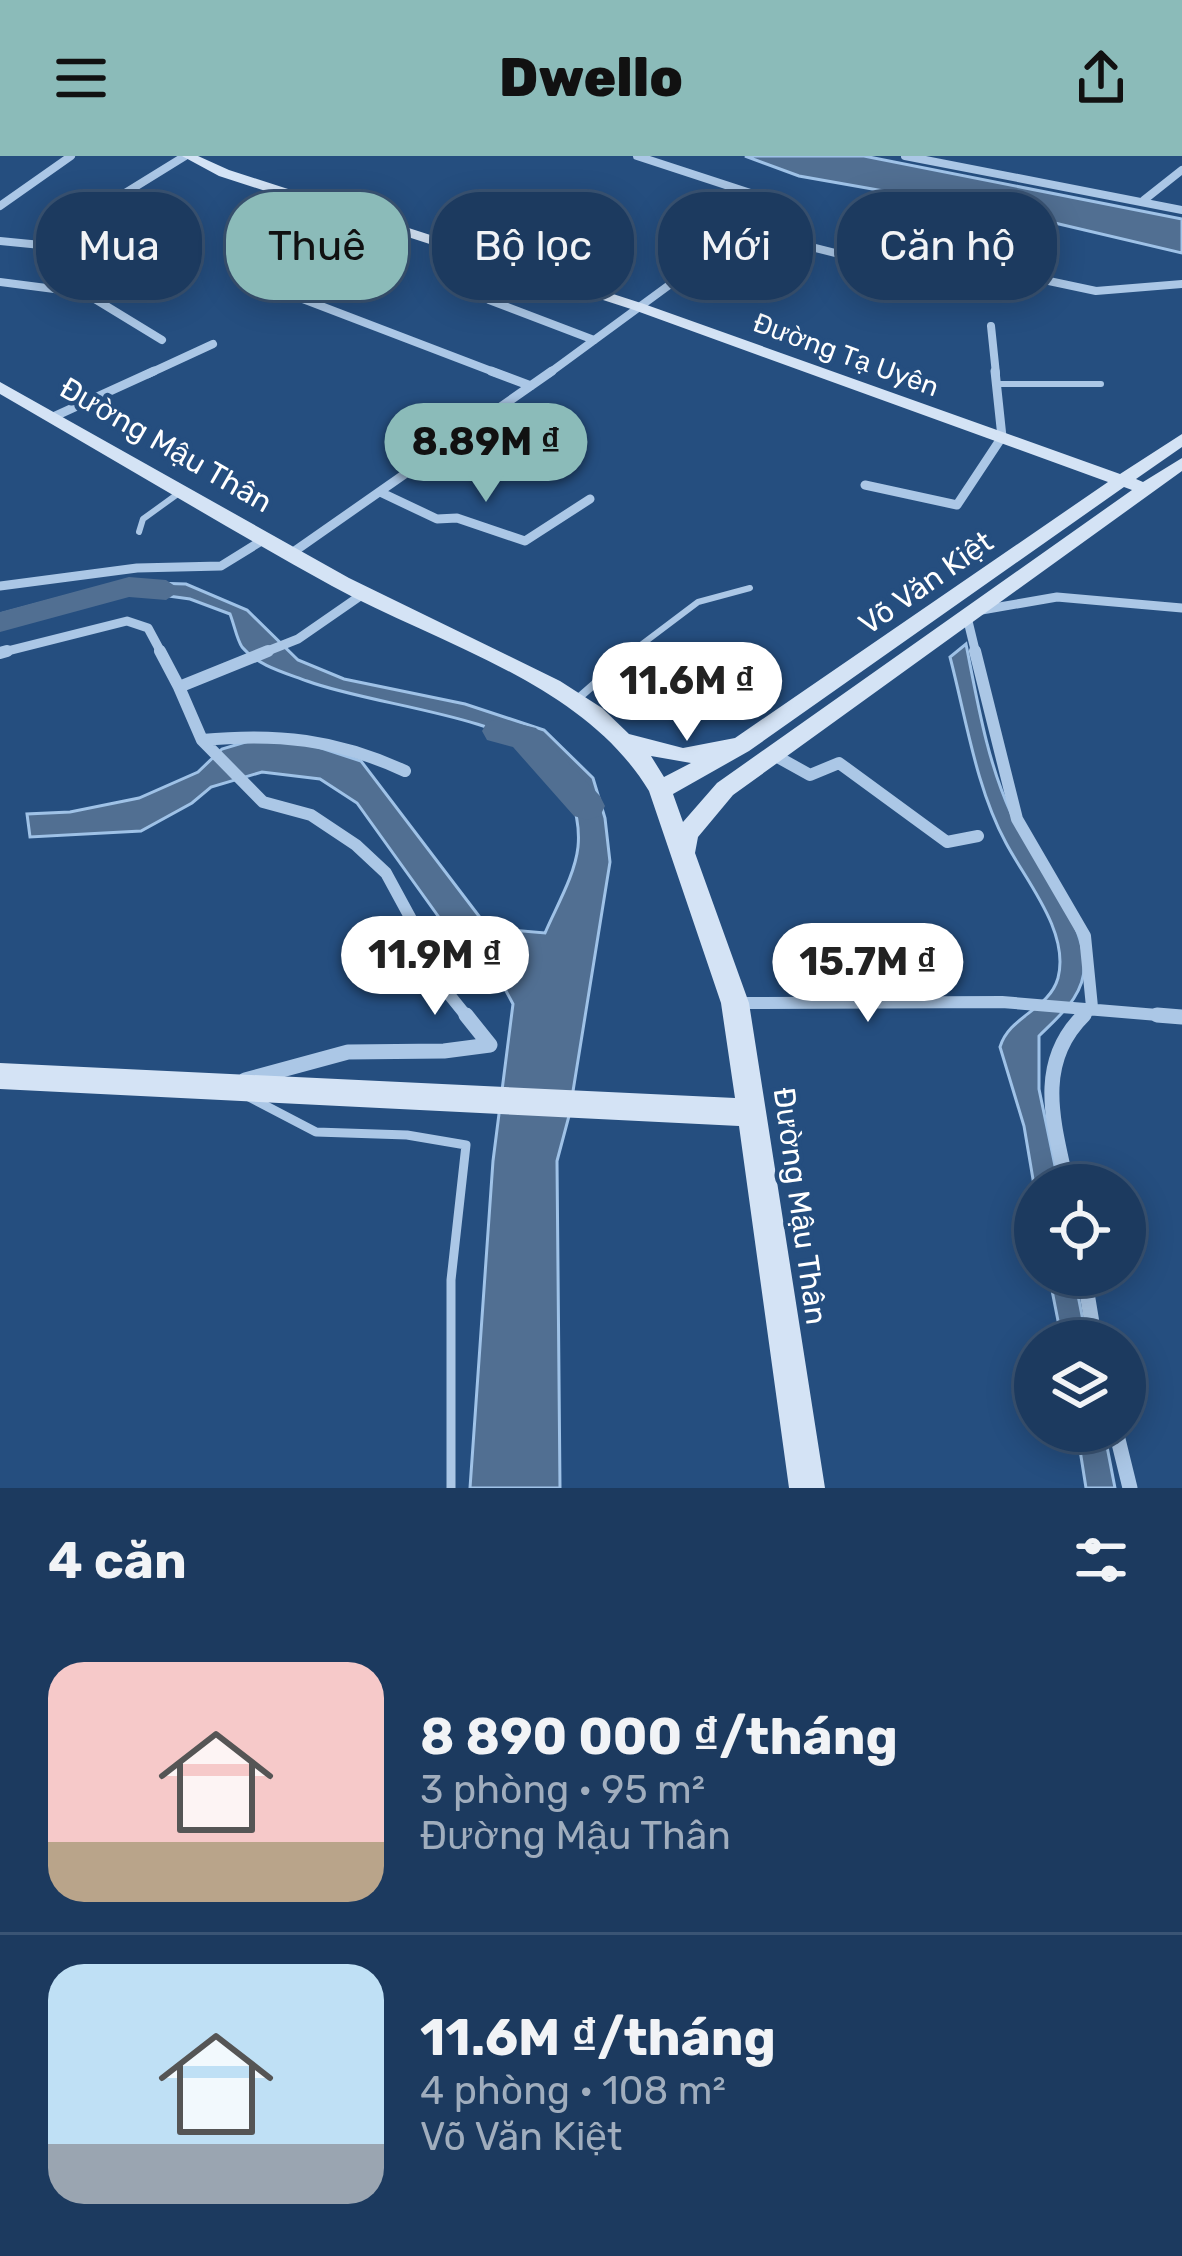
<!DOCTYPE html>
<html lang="vi">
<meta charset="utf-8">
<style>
:root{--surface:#1c3a5f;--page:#294568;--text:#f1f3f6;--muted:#a0adbd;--line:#3a5474;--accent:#8bbbb9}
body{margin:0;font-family:Rubik,sans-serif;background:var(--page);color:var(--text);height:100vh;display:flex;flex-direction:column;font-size:45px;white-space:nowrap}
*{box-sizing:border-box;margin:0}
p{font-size:39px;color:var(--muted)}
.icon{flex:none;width:66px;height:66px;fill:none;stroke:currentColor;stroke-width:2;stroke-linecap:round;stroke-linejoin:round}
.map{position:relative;height:1332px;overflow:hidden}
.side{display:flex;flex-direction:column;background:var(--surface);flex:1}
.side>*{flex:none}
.guide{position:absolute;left:36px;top:36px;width:1110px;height:108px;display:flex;gap:24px}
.controls{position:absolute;left:1014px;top:1008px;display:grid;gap:24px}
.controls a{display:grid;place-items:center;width:132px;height:132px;border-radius:50%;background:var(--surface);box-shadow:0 6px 30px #0003,0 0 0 3px var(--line);font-size:60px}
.price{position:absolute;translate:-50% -102px;padding:0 27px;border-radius:42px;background:#fff;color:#222;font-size:39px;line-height:78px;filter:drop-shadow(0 3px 6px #0008)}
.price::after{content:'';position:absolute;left:50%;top:72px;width:36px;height:27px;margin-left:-18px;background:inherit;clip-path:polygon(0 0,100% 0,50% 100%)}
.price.selected{background:var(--accent);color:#111}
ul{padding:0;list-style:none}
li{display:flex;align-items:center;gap:36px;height:300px;padding:0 48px}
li+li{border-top:3px solid var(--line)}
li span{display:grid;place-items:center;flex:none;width:336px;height:240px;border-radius:36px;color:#555}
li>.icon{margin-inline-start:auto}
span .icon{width:144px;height:144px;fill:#fffc;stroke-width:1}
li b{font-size:51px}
h2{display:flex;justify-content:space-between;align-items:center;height:144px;padding:0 48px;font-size:51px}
.tag{padding:0 42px;border-radius:48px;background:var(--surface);box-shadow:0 6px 30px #0003,0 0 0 3px var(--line);font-size:42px;line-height:108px}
.tag.selected{background:var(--accent);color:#111}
header{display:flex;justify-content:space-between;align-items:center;height:156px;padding:0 48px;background:var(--accent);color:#111;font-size:54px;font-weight:800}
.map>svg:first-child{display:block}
.water{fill:#516f92;stroke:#9fc2e7;stroke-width:3}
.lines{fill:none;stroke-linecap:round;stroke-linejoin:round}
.river{fill:#516f92;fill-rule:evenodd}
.lane-far2{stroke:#abc7e6;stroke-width:6}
.lane-far1{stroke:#abc7e6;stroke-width:8}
.lane{stroke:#abc7e6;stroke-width:9}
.street-far3{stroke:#abc7e6;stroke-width:8}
.street-far2{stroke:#abc7e6;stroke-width:9}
.street-far1{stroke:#abc7e6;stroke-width:12}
.street{stroke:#abc7e6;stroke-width:15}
.secondary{fill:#d4e3f5;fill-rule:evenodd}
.labels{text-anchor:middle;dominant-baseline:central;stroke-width:9;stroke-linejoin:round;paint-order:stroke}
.far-street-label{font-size:27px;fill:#fff;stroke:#254e7f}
.street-label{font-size:30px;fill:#fff;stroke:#254e7f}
</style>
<header><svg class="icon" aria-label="menu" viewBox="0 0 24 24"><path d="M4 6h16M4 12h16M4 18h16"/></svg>Dwello<svg class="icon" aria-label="share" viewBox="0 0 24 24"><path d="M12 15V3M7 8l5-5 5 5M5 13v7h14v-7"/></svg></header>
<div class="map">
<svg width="1182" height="1332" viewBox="0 0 1182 1332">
<rect width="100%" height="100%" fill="#254e7f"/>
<path class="water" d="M745,0H864L1182,63V97L1025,60L799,20Z
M120,426L186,428L247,454L298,504L344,523L465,548L544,574L593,622L605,662L610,706L569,960L557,1005L560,1332H470L493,1005L513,848L498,820L461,792L357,647L320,623L262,616L211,631L192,647L141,675L30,681L27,658L70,656L139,642L198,616L222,593L259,582L309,588L361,605L488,772L545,777C556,751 575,719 578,691C581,661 568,620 544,600C493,558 372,549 307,525C286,517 258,510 242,491C237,484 234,468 230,458L190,443L118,433L25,465L0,469V458Z
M966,488C977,543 987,605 1011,657C1030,700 1081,757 1084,805C1087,838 1060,859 1039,880V933L1059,1029H1035V1035L1024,970L1000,891C1009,860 1049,854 1058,822C1070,776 1026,725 1006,687C976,632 966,562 950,501Z
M1049,1119H1074L1087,1185H1062Z
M1077,1275H1104L1115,1332H1086Z"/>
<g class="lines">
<path class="river" d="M129,421L166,424L181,434L166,444L129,441L0,476V456Z
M499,563L536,572L600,640L605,650L600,660L587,664L574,660L513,591L487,584L482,575L487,566Z"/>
<path class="lane-far2" d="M997,228H1101
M139,376L143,363L179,337
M629,498L698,446L750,432"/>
<path class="lane-far1" d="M575,545L632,495"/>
<path class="lane" d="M249,941L316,976L407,979L466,989L451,1124V1332"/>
<path class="street-far3" d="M637,0L781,47
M905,0L1182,54
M1144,44L1182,14
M0,50L71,0
M744,74L883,109L1030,121L1096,135L1182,128
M0,85L41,89L185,0
M0,126L85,137L162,184
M287,137L499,218
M489,144L594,184
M991,170L996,218
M148,218L213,188
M548,218L781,47"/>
<path class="street-far2" d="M491,215L531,230
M53,261L154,215
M865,329L957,349L1002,281L995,215
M380,336L437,363L457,362L525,385L590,343
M289,399L552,215
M0,430L137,412L221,410L263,384
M976,455L1057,441L1182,452
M967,461L976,498
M0,497L127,465L148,472L162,498
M260,498L298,483L363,438"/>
<path class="street-far1" d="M160,495L179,531
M268,495L179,531L202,584L263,646L311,659L356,689L386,717L411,763L414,795L468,862
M975,495L1017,663L1085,780L1092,851L1081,862
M0,497L7,495
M202,584C277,577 336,583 405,615
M774,599L810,619L839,607L947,686L978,680
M735,847L1002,846L1182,861"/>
<path class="street" d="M1157,859L1182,861
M245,924L348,896L444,895L490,889L466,859
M1067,1029C1054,968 1034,908 1084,859
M1084,1119L1095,1185
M1116,1275L1130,1332"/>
<path class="secondary" d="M182,0H198L229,14L644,148L1120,318L1182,278V291L1136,323L1143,326L1182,302V315L733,639L698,681L695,697L749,847L825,1332H789L739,970L0,933V907L735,942L721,847L649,635C584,527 438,488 332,430C220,368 111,302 0,238V226L349,422L560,525L602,552L629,578L683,592L735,582L1108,326L634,154L219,20ZM1124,331L1132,334L717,627L683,666L673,638L749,595ZM651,600L691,607L664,621Z"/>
</g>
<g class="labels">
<g class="far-street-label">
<text transform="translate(846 199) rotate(20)">Đường Tạ Uyên</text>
</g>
<g class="street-label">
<text transform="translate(166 289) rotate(30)">Đường Mậu Thân</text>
<text transform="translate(926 427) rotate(-35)">Võ Văn Kiệt</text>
<text transform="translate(800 1050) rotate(82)">Đường Mậu Thân</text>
</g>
</g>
</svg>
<div class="controls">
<a><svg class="icon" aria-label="locate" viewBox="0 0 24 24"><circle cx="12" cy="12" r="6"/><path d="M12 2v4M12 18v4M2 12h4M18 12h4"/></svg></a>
<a><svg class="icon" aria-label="layers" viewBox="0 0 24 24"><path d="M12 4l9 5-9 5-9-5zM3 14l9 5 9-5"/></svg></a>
</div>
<b class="price selected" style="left:486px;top:349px">8.89M ₫</b>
<b class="price" style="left:687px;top:588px">11.6M ₫</b>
<b class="price" style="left:435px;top:862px">11.9M ₫</b>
<b class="price" style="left:868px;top:869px">15.7M ₫</b>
<div class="guide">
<a class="tag">Mua</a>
<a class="tag selected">Thuê</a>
<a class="tag">Bộ lọc</a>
<a class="tag">Mới</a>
<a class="tag">Căn hộ</a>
</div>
</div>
<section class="side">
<h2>4 căn<svg class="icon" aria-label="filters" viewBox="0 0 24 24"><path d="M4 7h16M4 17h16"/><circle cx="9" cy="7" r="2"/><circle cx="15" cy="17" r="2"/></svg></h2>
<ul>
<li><span style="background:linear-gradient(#f6c9c9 75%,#b9a48a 0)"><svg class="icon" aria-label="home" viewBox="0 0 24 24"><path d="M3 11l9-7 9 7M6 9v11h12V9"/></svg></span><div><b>8 890 000 ₫/tháng</b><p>3 phòng · 95 m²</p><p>Đường Mậu Thân</p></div></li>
<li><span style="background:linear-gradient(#bfe0f5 75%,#9aa5b1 0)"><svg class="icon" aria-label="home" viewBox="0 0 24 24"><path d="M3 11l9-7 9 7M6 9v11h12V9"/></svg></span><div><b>11.6M ₫/tháng</b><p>4 phòng · 108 m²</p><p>Võ Văn Kiệt</p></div></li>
</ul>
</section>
